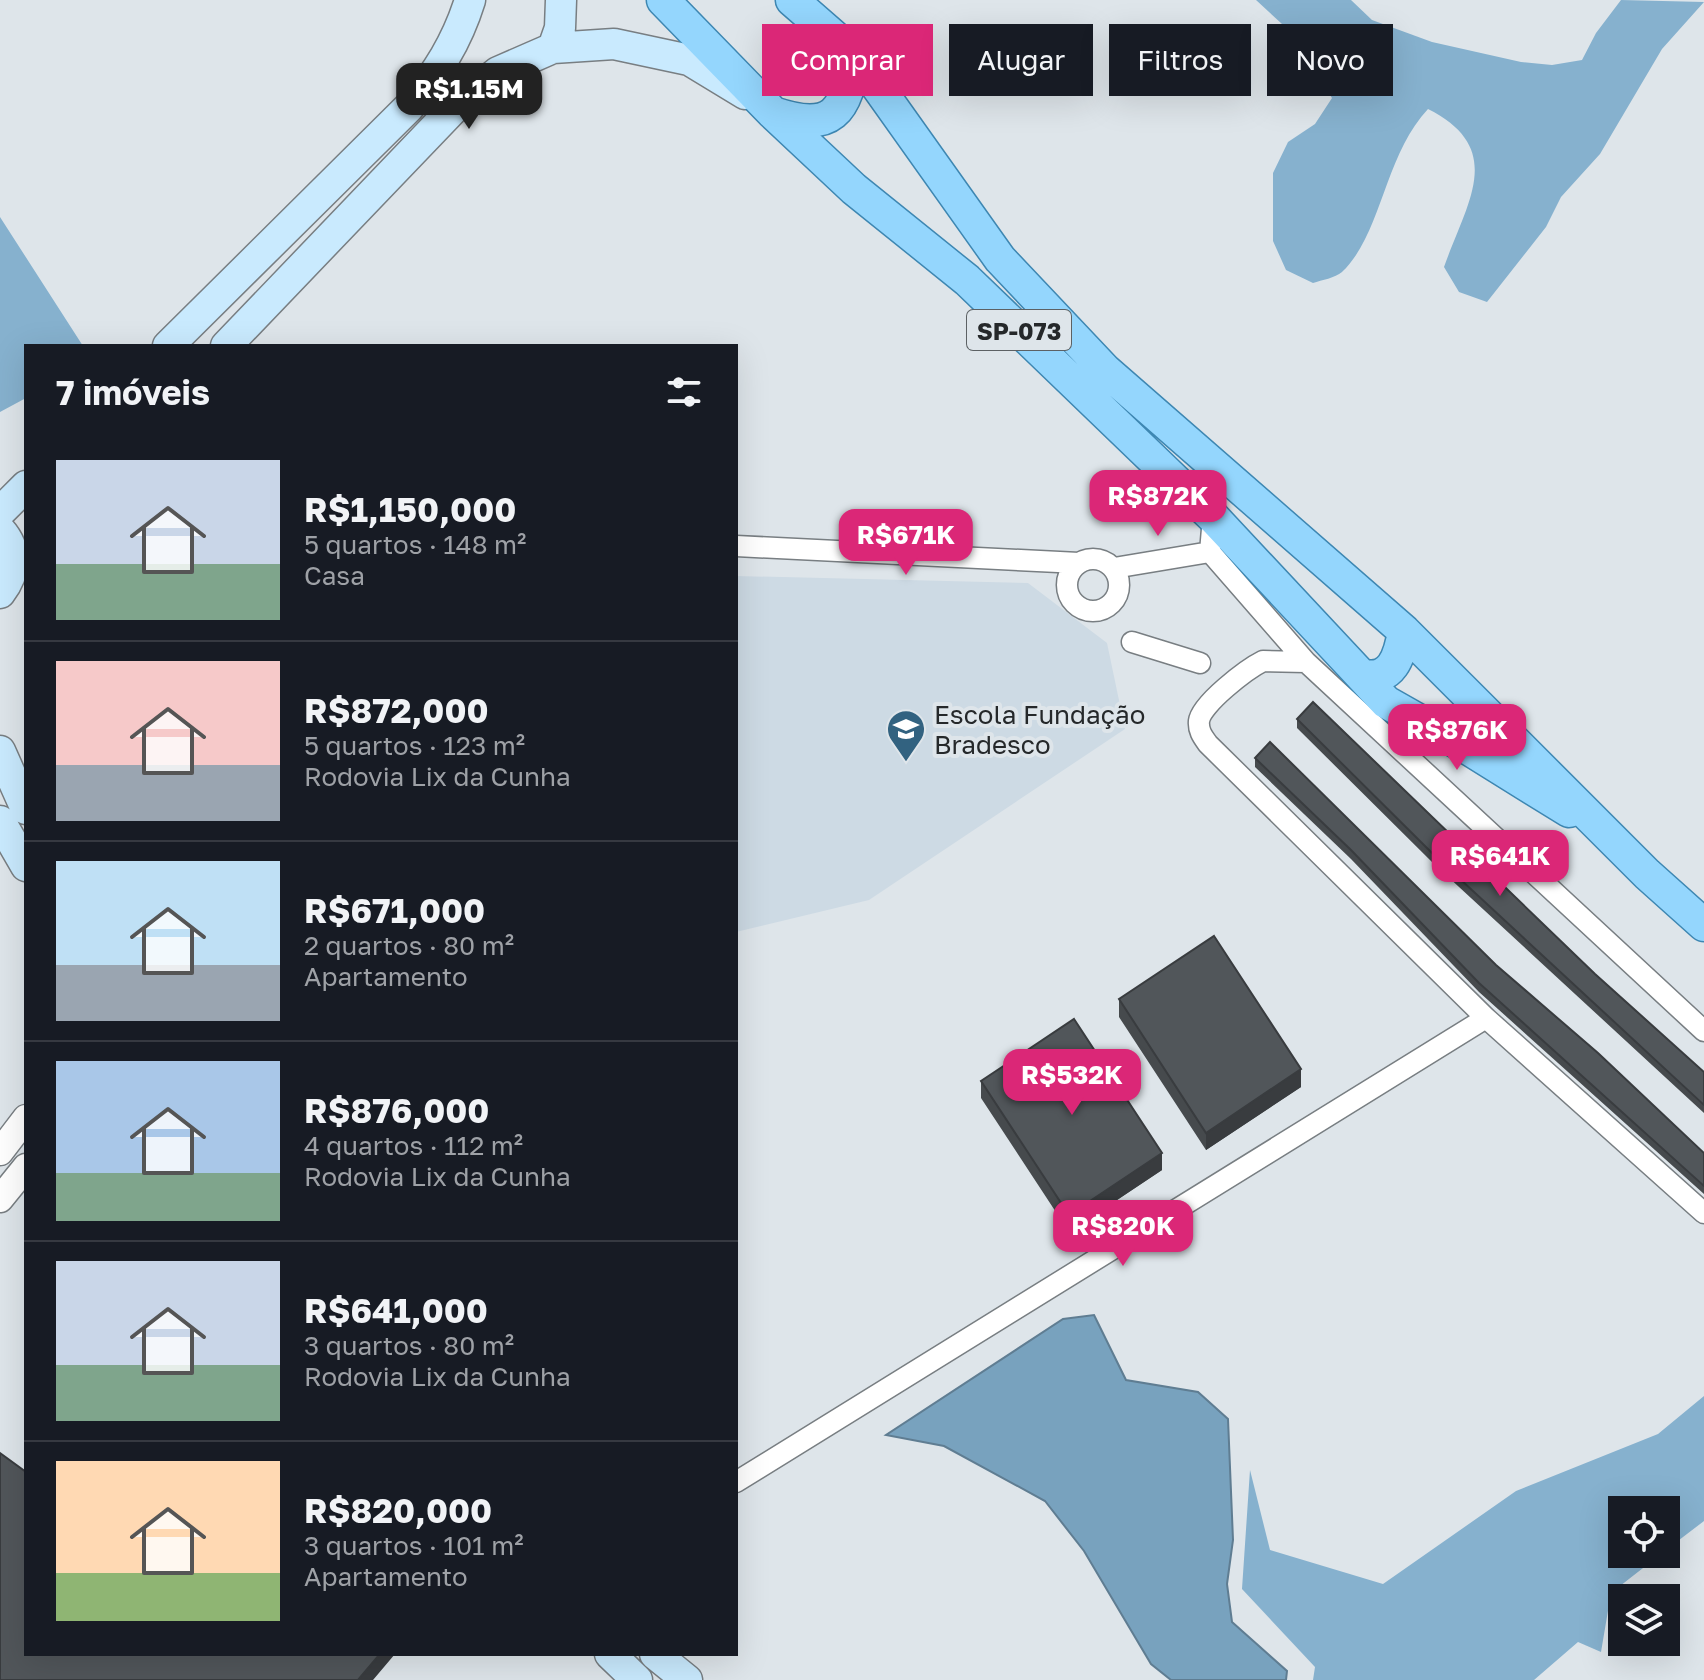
<!DOCTYPE html>
<html lang="pt">
<meta charset="utf-8">
<style>
:root{--surface:#171b24;--page:#20242c;--text:#f1f3f6;--muted:#9ea1a6;--line:#363941;--accent:#db2777}
body{margin:0;font-family:"Golos Text",sans-serif;background:var(--page);color:var(--text);height:100vh;display:flex;flex-direction:column;font-size:30px;white-space:nowrap}
*{box-sizing:border-box;margin:0}
p{font-size:26px;color:var(--muted)}
.icon{flex:none;width:44px;height:44px;fill:none;stroke:currentColor;stroke-width:2;stroke-linecap:round;stroke-linejoin:round}
.map{position:relative;flex:1;overflow:hidden}
.sheet{position:absolute;left:24px;top:344px;width:714px;height:1312px;display:flex;flex-direction:column;background:var(--surface);border-radius:0px;box-shadow:0 8px 32px #0002}
.sheet>*{flex:none}
.banner{position:absolute;left:762px;top:24px;width:760px;height:72px;display:flex;gap:16px}
.controls{position:absolute;left:1608px;top:1496px;display:grid;gap:16px}
.controls a{display:grid;place-items:center;width:72px;height:72px;border-radius:0px;background:var(--surface);box-shadow:0 8px 32px #0002;font-size:40px}
.price{position:absolute;translate:-50% -68px;padding:0 18px;border-radius:16px;background:var(--accent);color:#fff;font-size:26px;line-height:52px;filter:drop-shadow(0 2px 4px #0008)}
.price::after{content:'';position:absolute;left:50%;top:48px;width:24px;height:18px;margin-left:-12px;background:inherit;clip-path:polygon(0 0,100% 0,50% 100%)}
.price.current{background:#222;color:#fff}
ul{padding:0;list-style:none}
li{display:flex;align-items:center;gap:24px;height:200px;padding:0 32px}
li+li{border-top:2px solid var(--line)}
li span{display:grid;place-items:center;flex:none;width:224px;height:160px;border-radius:0px;color:#555}
li>.icon{margin-inline-start:auto}
span .icon{width:96px;height:96px;fill:#fffc;stroke-width:1}
li b{font-size:34px}
h2{display:flex;justify-content:space-between;align-items:center;height:96px;padding:0 32px;font-size:34px}
.tag{padding:0 28px;border-radius:0px;background:var(--surface);box-shadow:0 8px 32px #0002;font-size:28px;line-height:72px}
.tag.current{background:var(--accent);color:#fff}
.map>svg:first-child{display:block}
.built{fill:#cddae4}
.forest{fill:#86b1ce}
.water{fill:#78a2be;stroke:#5f7d92;stroke-width:2}
.lines{fill:none;stroke-linecap:round;stroke-linejoin:round}
.minor-casing{stroke:#787e82;stroke-width:23}
.tertiary-casing{stroke:#787e82;stroke-width:29}
.secondary-casing{stroke:#787e82;stroke-width:33}
.primary-casing{stroke:#3e87b2;stroke-width:35}
.minor{stroke:#fff;stroke-width:20}
.tertiary{stroke:#fff;stroke-width:26}
.secondary{stroke:#c9eafe;stroke-width:30}
.primary{stroke:#94d6fd;stroke-width:32}
.wall{fill:#464a4d}
.shaded-wall{fill:#393c3f}
.building{fill:#51565a;stroke:#393c3f;stroke-width:2}
.labels{text-anchor:middle;dominant-baseline:central;stroke-width:8;stroke-linejoin:round;paint-order:stroke}
.shield{fill:#dee5ea;stroke:#5c6164;stroke-width:2}
.shield-label{font-size:24px;font-weight:bold;fill:#25282a}
.poi-label{font-size:26px;fill:#25282a;stroke:#dee5ea;text-anchor:start}
</style>
<div class="map">
<svg width="1704" height="1680" viewBox="0 0 1704 1680">
<rect width="100%" height="100%" fill="#dee5ea"/>
<path class="built" d="M736,576L1028,583L1107,643L1125,729L869,900L736,932Z"/>
<path class="forest" d="M1256,0H1351L1372,20L1432,42L1521,62L1552,65L1582,60L1596,33L1621,0L1704,2L1662,49L1600,154L1561,197L1546,227L1487,302L1459,292L1444,267C1467,202 1507,149 1428,109C1384,156 1382,234 1342,272C1335,278 1322,280 1313,283L1286,270L1273,241V173L1288,142L1315,124L1332,98L1282,24Z
M0,217L83,346H26V398L0,412Z
M1704,1396V1521L1666,1550V1510H1622V1554H1661L1611,1593L1601,1652L1578,1642L1534,1680H1313L1315,1667L1242,1589L1250,1470L1270,1550L1383,1584L1516,1491L1658,1434Z"/>
<path class="water" d="M1094,1315L1126,1380L1198,1392L1228,1419L1233,1540L1227,1584L1232,1622L1287,1671L1286,1680H1171L1151,1664L1084,1551L1045,1501L944,1446L886,1435L1063,1319Z"/>
<g class="lines">
<defs>
<path id="minor" d="M1213,517L1210,552L1306,662
M736,546L1079,563
M1067 585a26 26 0 1 1 52 0a26 26 0 1 1-52 0Z
M1114,568L1210,552
M1132,642L1200,663
M1704,1031L1306,662L1263,661C1247,669 1201,704 1199,721C1198,731 1203,737 1208,744L1486,1018L1704,1213
M736,1482L1486,1018"/>
<path id="tertiary" d="M0,1152L26,1118
M0,1199L26,1167"/>
<path id="secondary" d="M553,48L560,28L561,0
M168,346L409,107C437,73 457,42 470,0
M226,346L455,107L498,72L553,48L614,44L689,60L745,94
M0,512L26,486
M0,530C18,550 16,572 0,593
M0,751L26,809
M0,821L26,866
M610,1654L637,1680
M655,1654L687,1680"/>
<path id="primary" d="M663,0L773,113L854,189L967,280L1213,517L1386,702L1469,749L1569,811
M792,0L855,55L1000,259L1105,370L1404,631L1647,874L1704,925
M773,113C833,133 846,113 855,55
M1361,675C1392,683 1400,656 1404,631"/>
</defs>
<use href="#minor" class="minor-casing"/>
<use href="#tertiary" class="tertiary-casing"/>
<use href="#secondary" class="secondary-casing"/>
<use href="#primary" class="primary-casing"/>
<use href="#minor" class="minor"/>
<use href="#tertiary" class="tertiary"/>
<use href="#secondary" class="secondary"/>
<use href="#primary" class="primary"/>
</g>
<path class="wall" d="M1297,719L1595,974L1704,1072V1113L1433,863L1297,728Z
M1255,758L1496,965L1704,1153V1194L1479,992L1351,859L1255,767Z
M1119,999L1301,1087L1206,1150L1119,1017Z
M981,1081L1162,1170L1069,1232L981,1098Z"/>
<path class="shaded-wall" d="M1301,1069V1087L1206,1150V1133Z
M1162,1153V1170L1069,1232V1215Z
M380,1654H395L373,1680H358Z"/>
<path class="building" d="M1313,702L1595,974L1704,1072V1105L1433,854L1297,719Z
M1270,742L1496,965L1598,1053L1704,1153V1186L1479,983L1351,850L1255,758Z
M1214,936L1301,1069L1206,1133L1119,999Z
M1074,1019L1162,1153L1069,1215L981,1081Z
M0,1453L26,1472V1654H380L358,1680H0Z"/>
<defs>
<symbol id="school-pin" viewBox="-11 -11 22 30"><path d="M0 17L-7.5 6A9.5 9.5 0 1 1 7.5 6Z" fill="#326280" stroke="#dee5ea"/><path d="M0-5L7-2L0 1L-7-2ZM-4 1L0 2.5L4 1V4Q0 6-4 4Z" fill="#fff"/></symbol>
</defs>
<g fill-rule="evenodd">
<use href="#school-pin" x="884" y="707" width="44" height="60"/>
</g>
<g class="labels">
<rect class="shield" x="967" y="310" width="104" height="40" rx="6"/>
<g class="shield-label">
<text x="1019" y="330">SP-073</text>
</g>
<g class="poi-label">
<text x="934" y="714">Escola Fundação<tspan x="934" dy="30">Bradesco</tspan></text>
</g>
</g>
</svg>
<div class="controls">
<a><svg class="icon" aria-label="locate" viewBox="0 0 24 24"><circle cx="12" cy="12" r="6"/><path d="M12 2v4M12 18v4M2 12h4M18 12h4"/></svg></a>
<a><svg class="icon" aria-label="layers" viewBox="0 0 24 24"><path d="M12 4l9 5-9 5-9-5zM3 14l9 5 9-5"/></svg></a>
</div>
<b class="price current" style="left:469px;top:131px">R$1.15M</b>
<b class="price" style="left:1158px;top:538px">R$872K</b>
<b class="price" style="left:906px;top:577px">R$671K</b>
<b class="price" style="left:1457px;top:772px">R$876K</b>
<b class="price" style="left:1500px;top:898px">R$641K</b>
<b class="price" style="left:1072px;top:1117px">R$532K</b>
<b class="price" style="left:1123px;top:1268px">R$820K</b>
<div class="banner">
<a class="tag current">Comprar</a>
<a class="tag">Alugar</a>
<a class="tag">Filtros</a>
<a class="tag">Novo</a>
</div>
<section class="sheet">
<h2>7 imóveis<svg class="icon" aria-label="filters" viewBox="0 0 24 24"><path d="M4 7h16M4 17h16"/><circle cx="9" cy="7" r="2"/><circle cx="15" cy="17" r="2"/></svg></h2>
<ul>
<li><span style="background:linear-gradient(#c9d6e8 65%,#7fa58c 0)"><svg class="icon" aria-label="home" viewBox="0 0 24 24"><path d="M3 11l9-7 9 7M6 9v11h12V9"/></svg></span><div><b>R$1,150,000</b><p>5 quartos · 148 m²</p><p>Casa</p></div></li>
<li><span style="background:linear-gradient(#f6c9c9 65%,#9aa5b1 0)"><svg class="icon" aria-label="home" viewBox="0 0 24 24"><path d="M3 11l9-7 9 7M6 9v11h12V9"/></svg></span><div><b>R$872,000</b><p>5 quartos · 123 m²</p><p>Rodovia Lix da Cunha</p></div></li>
<li><span style="background:linear-gradient(#bfe0f5 65%,#9aa5b1 0)"><svg class="icon" aria-label="home" viewBox="0 0 24 24"><path d="M3 11l9-7 9 7M6 9v11h12V9"/></svg></span><div><b>R$671,000</b><p>2 quartos · 80 m²</p><p>Apartamento</p></div></li>
<li><span style="background:linear-gradient(#a9c7e8 70%,#7fa58c 0)"><svg class="icon" aria-label="home" viewBox="0 0 24 24"><path d="M3 11l9-7 9 7M6 9v11h12V9"/></svg></span><div><b>R$876,000</b><p>4 quartos · 112 m²</p><p>Rodovia Lix da Cunha</p></div></li>
<li><span style="background:linear-gradient(#c9d6e8 65%,#7fa58c 0)"><svg class="icon" aria-label="home" viewBox="0 0 24 24"><path d="M3 11l9-7 9 7M6 9v11h12V9"/></svg></span><div><b>R$641,000</b><p>3 quartos · 80 m²</p><p>Rodovia Lix da Cunha</p></div></li>
<li><span style="background:linear-gradient(#ffd9b3 70%,#8fb573 0)"><svg class="icon" aria-label="home" viewBox="0 0 24 24"><path d="M3 11l9-7 9 7M6 9v11h12V9"/></svg></span><div><b>R$820,000</b><p>3 quartos · 101 m²</p><p>Apartamento</p></div></li>
</ul>
</section>
</div>
